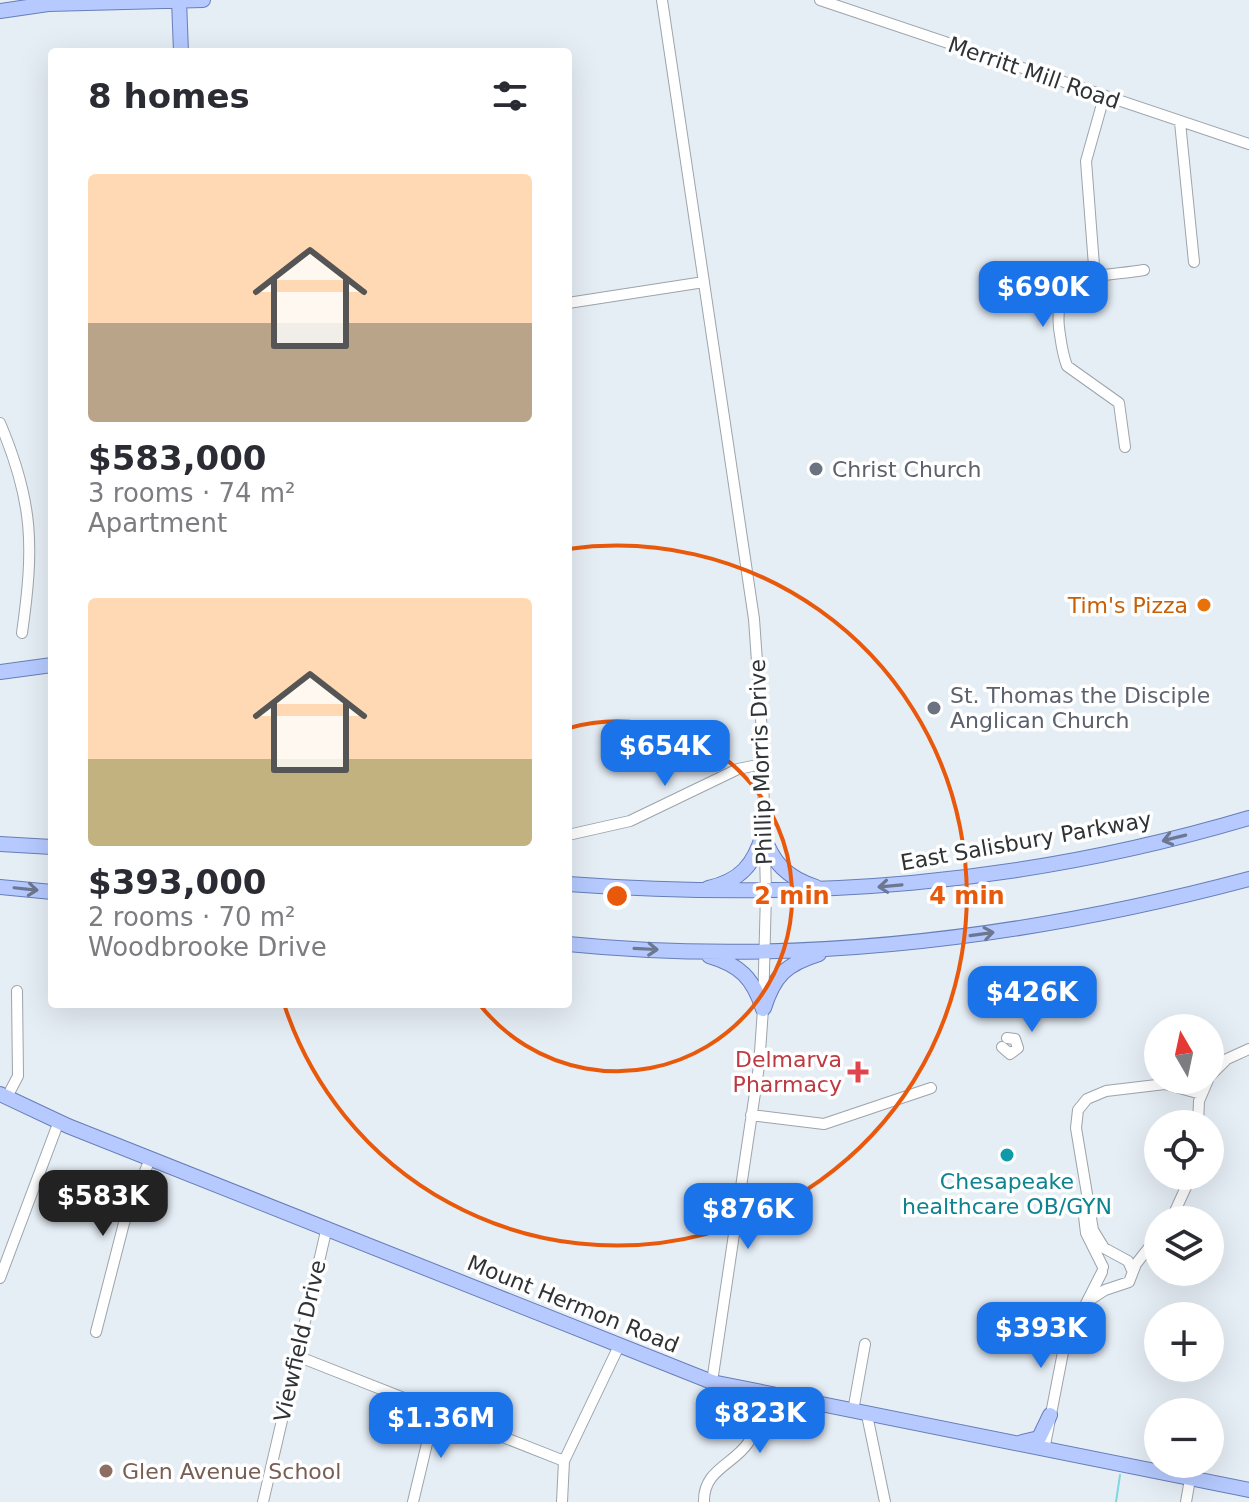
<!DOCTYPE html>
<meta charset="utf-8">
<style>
:root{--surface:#fff;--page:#f7f7f7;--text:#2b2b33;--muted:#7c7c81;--accent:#1a73e8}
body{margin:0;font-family:"DejaVu Sans",sans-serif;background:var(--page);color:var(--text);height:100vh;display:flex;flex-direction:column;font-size:30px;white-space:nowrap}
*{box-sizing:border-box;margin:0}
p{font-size:26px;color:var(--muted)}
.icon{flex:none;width:44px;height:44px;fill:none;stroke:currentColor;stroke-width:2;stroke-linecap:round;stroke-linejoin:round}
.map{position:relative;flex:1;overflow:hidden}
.panel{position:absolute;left:48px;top:48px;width:524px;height:960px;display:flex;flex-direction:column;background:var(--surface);border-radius:8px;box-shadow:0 8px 32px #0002}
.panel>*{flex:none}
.needle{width:52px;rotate:351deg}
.controls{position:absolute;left:1144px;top:1014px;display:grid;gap:16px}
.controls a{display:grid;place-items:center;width:80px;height:80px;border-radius:50%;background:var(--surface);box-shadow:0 8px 32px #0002;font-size:40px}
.price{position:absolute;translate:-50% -68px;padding:0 18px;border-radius:16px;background:var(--accent);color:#fff;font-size:26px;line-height:52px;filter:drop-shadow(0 2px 4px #0008)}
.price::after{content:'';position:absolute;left:50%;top:48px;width:24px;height:18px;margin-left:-12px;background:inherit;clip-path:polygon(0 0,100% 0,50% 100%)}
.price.active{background:#222;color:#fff}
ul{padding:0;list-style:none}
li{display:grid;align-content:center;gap:16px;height:424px;padding:0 40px}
li span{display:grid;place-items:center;height:248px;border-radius:8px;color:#555}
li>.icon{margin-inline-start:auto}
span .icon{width:144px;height:144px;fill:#fffc;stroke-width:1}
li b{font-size:34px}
h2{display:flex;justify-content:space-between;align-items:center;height:96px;padding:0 40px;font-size:34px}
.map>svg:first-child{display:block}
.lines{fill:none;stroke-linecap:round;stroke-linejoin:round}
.stream{stroke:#82d7dc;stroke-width:2}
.minor-casing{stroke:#9da4ab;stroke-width:12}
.major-casing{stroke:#677eb8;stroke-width:16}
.minor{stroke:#fff;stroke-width:10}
.major{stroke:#b6caff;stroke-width:14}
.oneway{stroke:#6c7790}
.ring{fill:none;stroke:#e8590c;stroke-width:4}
.worship-dot{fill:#6b7280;stroke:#fff;stroke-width:3}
.food-dot{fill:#e8710a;stroke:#fff;stroke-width:3}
.health-dot{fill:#e0444e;stroke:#fff;stroke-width:3}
.culture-dot{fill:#0f9aa8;stroke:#fff;stroke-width:3}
.education-dot{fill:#8d6e63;stroke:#fff;stroke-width:3}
.labels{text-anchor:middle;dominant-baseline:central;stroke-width:7;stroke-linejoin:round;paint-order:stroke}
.street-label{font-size:22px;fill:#2f3335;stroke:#fff}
.worship-label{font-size:22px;fill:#5b616d;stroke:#fff;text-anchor:start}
.food-label{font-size:22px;fill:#c56008;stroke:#fff;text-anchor:end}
.health-label{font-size:22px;fill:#be3a42;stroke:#fff;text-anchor:end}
.culture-label{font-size:22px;fill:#0d838f;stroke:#fff}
.education-label{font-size:22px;fill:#785e54;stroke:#fff;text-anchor:start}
.centre{fill:#e8590c;stroke:#fff;stroke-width:4}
.ring-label{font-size:24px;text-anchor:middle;font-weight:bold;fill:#e8590c;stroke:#fff;stroke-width:7;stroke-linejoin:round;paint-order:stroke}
</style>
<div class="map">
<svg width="1249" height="1502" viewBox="0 0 1249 1502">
<rect width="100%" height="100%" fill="#e5edf5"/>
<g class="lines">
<path class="stream" d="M1116,1502L1120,1475"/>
<defs>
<path id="minor" d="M662,0L754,619L762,733L766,893L763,1009L759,1066L712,1382
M820,0L1249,144
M1180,122L1194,262
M1095,279L1086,161L1104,97
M568,303L704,282
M0,423C34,503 34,548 22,633
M1125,447L1119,403L1067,366C1062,353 1061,341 1059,328C1053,269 1099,278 1144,270
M568,835L630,821L738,769L762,764
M1002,1047L1010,1054L1018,1048L1015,1039L1007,1038
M1210,1076L1227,1059L1249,1049
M7,1097L18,1076L17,991
M751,1115L824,1124L931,1088
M1198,1124L1199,1101L1208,1080
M1083,1208L1086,1233L1103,1267
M1171,1220L1191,1176
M1132,1270L1128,1261L1104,1248L1093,1230L1076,1128L1078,1110L1087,1099L1106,1091L1165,1084L1201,1094
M0,1278L59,1121
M1091,1299L1105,1290L1129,1282L1136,1264L1158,1236
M96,1332L124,1223L150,1159
M297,1356L564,1461
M853,1411L865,1344
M867,1415L885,1502
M1044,1450L1064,1347L1102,1272
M263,1502L327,1227
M413,1502L435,1410
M562,1502L564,1461L618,1348
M704,1502C703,1470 733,1465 748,1443C758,1428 759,1411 761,1394
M1186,1502L1190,1479"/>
<path id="major" d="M179,0L181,52
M0,11L48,4L203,0
M0,672L52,665
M763,834C773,863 786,877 816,887
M0,844L52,847
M568,884C805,901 1020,886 1249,818
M0,887L52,892
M708,888C740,881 754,865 763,834
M568,944C797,967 1027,938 1249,879
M709,956C740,965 753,978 763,1009
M764,1008C774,976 786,964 819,954
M0,1094L68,1126L712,1382L1249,1490
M1022,1442L1039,1438L1050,1415"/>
</defs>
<use href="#minor" class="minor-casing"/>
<use href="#major" class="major-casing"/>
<use href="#minor" class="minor"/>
<use href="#major" class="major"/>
</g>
<defs><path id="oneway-shaft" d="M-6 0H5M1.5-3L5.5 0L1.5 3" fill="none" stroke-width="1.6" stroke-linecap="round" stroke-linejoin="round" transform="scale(2)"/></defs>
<g class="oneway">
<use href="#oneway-shaft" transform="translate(1174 838) rotate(166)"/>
<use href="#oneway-shaft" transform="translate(890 886) rotate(175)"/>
<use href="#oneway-shaft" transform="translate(26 889) rotate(6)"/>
<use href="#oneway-shaft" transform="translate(982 934) rotate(-8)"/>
<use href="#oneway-shaft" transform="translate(646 949) rotate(3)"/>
</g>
<g class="ring">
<path d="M569 728A175 175 0 1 1 480 1005"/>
<path d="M568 549A350 350 0 1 1 284 1004"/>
</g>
<g class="worship-dot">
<circle cx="816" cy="469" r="8"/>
<circle cx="934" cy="708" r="8"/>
</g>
<circle class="food-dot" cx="1204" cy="605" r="8"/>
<path class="health-dot" d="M854 1060h8v8h8v8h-8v8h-8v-8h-8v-8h8z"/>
<circle class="culture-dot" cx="1007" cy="1155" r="8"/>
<circle class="education-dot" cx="106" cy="1471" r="8"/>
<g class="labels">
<g class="street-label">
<text transform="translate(1034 73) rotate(19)">Merritt Mill Road</text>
<text transform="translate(761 762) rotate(-92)">Phillip Morris Drive</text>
<text transform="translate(1026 841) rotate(-10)">East Salisbury Parkway</text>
<text transform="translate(573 1304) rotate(22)">Mount Hermon Road</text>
<text transform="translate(300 1341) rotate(-77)">Viewfield Drive</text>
</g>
<g class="worship-label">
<text x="832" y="469">Christ Church</text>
<text x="950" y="695">St. Thomas the Disciple<tspan x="950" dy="25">Anglican Church</tspan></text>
</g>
<g class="food-label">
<text x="1188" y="605">Tim's Pizza</text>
</g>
<g class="health-label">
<text x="842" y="1059">Delmarva<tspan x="842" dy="25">Pharmacy</tspan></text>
</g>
<g class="culture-label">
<text x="1007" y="1181">Chesapeake<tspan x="1007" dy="25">healthcare OB/GYN</tspan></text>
</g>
<g class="education-label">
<text x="122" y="1471">Glen Avenue School</text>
</g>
</g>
<circle cx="617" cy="896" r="12" class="centre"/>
<g class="ring-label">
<text x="792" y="904">2 min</text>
<text x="967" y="904">4 min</text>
</g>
</svg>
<div class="controls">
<a><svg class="needle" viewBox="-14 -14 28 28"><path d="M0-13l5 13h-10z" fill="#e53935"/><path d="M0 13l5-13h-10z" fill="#7c7c81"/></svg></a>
<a><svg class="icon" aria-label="locate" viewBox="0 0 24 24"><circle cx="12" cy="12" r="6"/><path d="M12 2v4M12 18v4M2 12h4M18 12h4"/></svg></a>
<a><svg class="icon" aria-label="layers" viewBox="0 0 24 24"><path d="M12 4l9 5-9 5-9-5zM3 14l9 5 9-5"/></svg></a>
<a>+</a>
<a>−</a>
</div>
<b class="price" style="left:1043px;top:329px">$690K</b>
<b class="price" style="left:665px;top:788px">$654K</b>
<b class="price" style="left:1032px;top:1034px">$426K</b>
<b class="price active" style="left:103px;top:1238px">$583K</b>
<b class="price" style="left:748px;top:1251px">$876K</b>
<b class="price" style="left:1041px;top:1370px">$393K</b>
<b class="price" style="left:760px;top:1455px">$823K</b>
<b class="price" style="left:441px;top:1460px">$1.36M</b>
<section class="panel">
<h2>8 homes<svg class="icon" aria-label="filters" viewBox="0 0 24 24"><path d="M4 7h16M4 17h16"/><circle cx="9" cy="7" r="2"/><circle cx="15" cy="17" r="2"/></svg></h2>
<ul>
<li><span style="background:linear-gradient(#ffd9b3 60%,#b9a48a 0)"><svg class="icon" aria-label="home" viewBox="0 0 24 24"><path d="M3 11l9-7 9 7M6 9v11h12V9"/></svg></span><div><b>$583,000</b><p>3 rooms · 74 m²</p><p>Apartment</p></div></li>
<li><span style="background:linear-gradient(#ffd9b3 65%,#c2b280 0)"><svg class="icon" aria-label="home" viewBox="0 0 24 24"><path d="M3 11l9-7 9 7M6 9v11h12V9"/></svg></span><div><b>$393,000</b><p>2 rooms · 70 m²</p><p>Woodbrooke Drive</p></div></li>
</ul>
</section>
</div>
